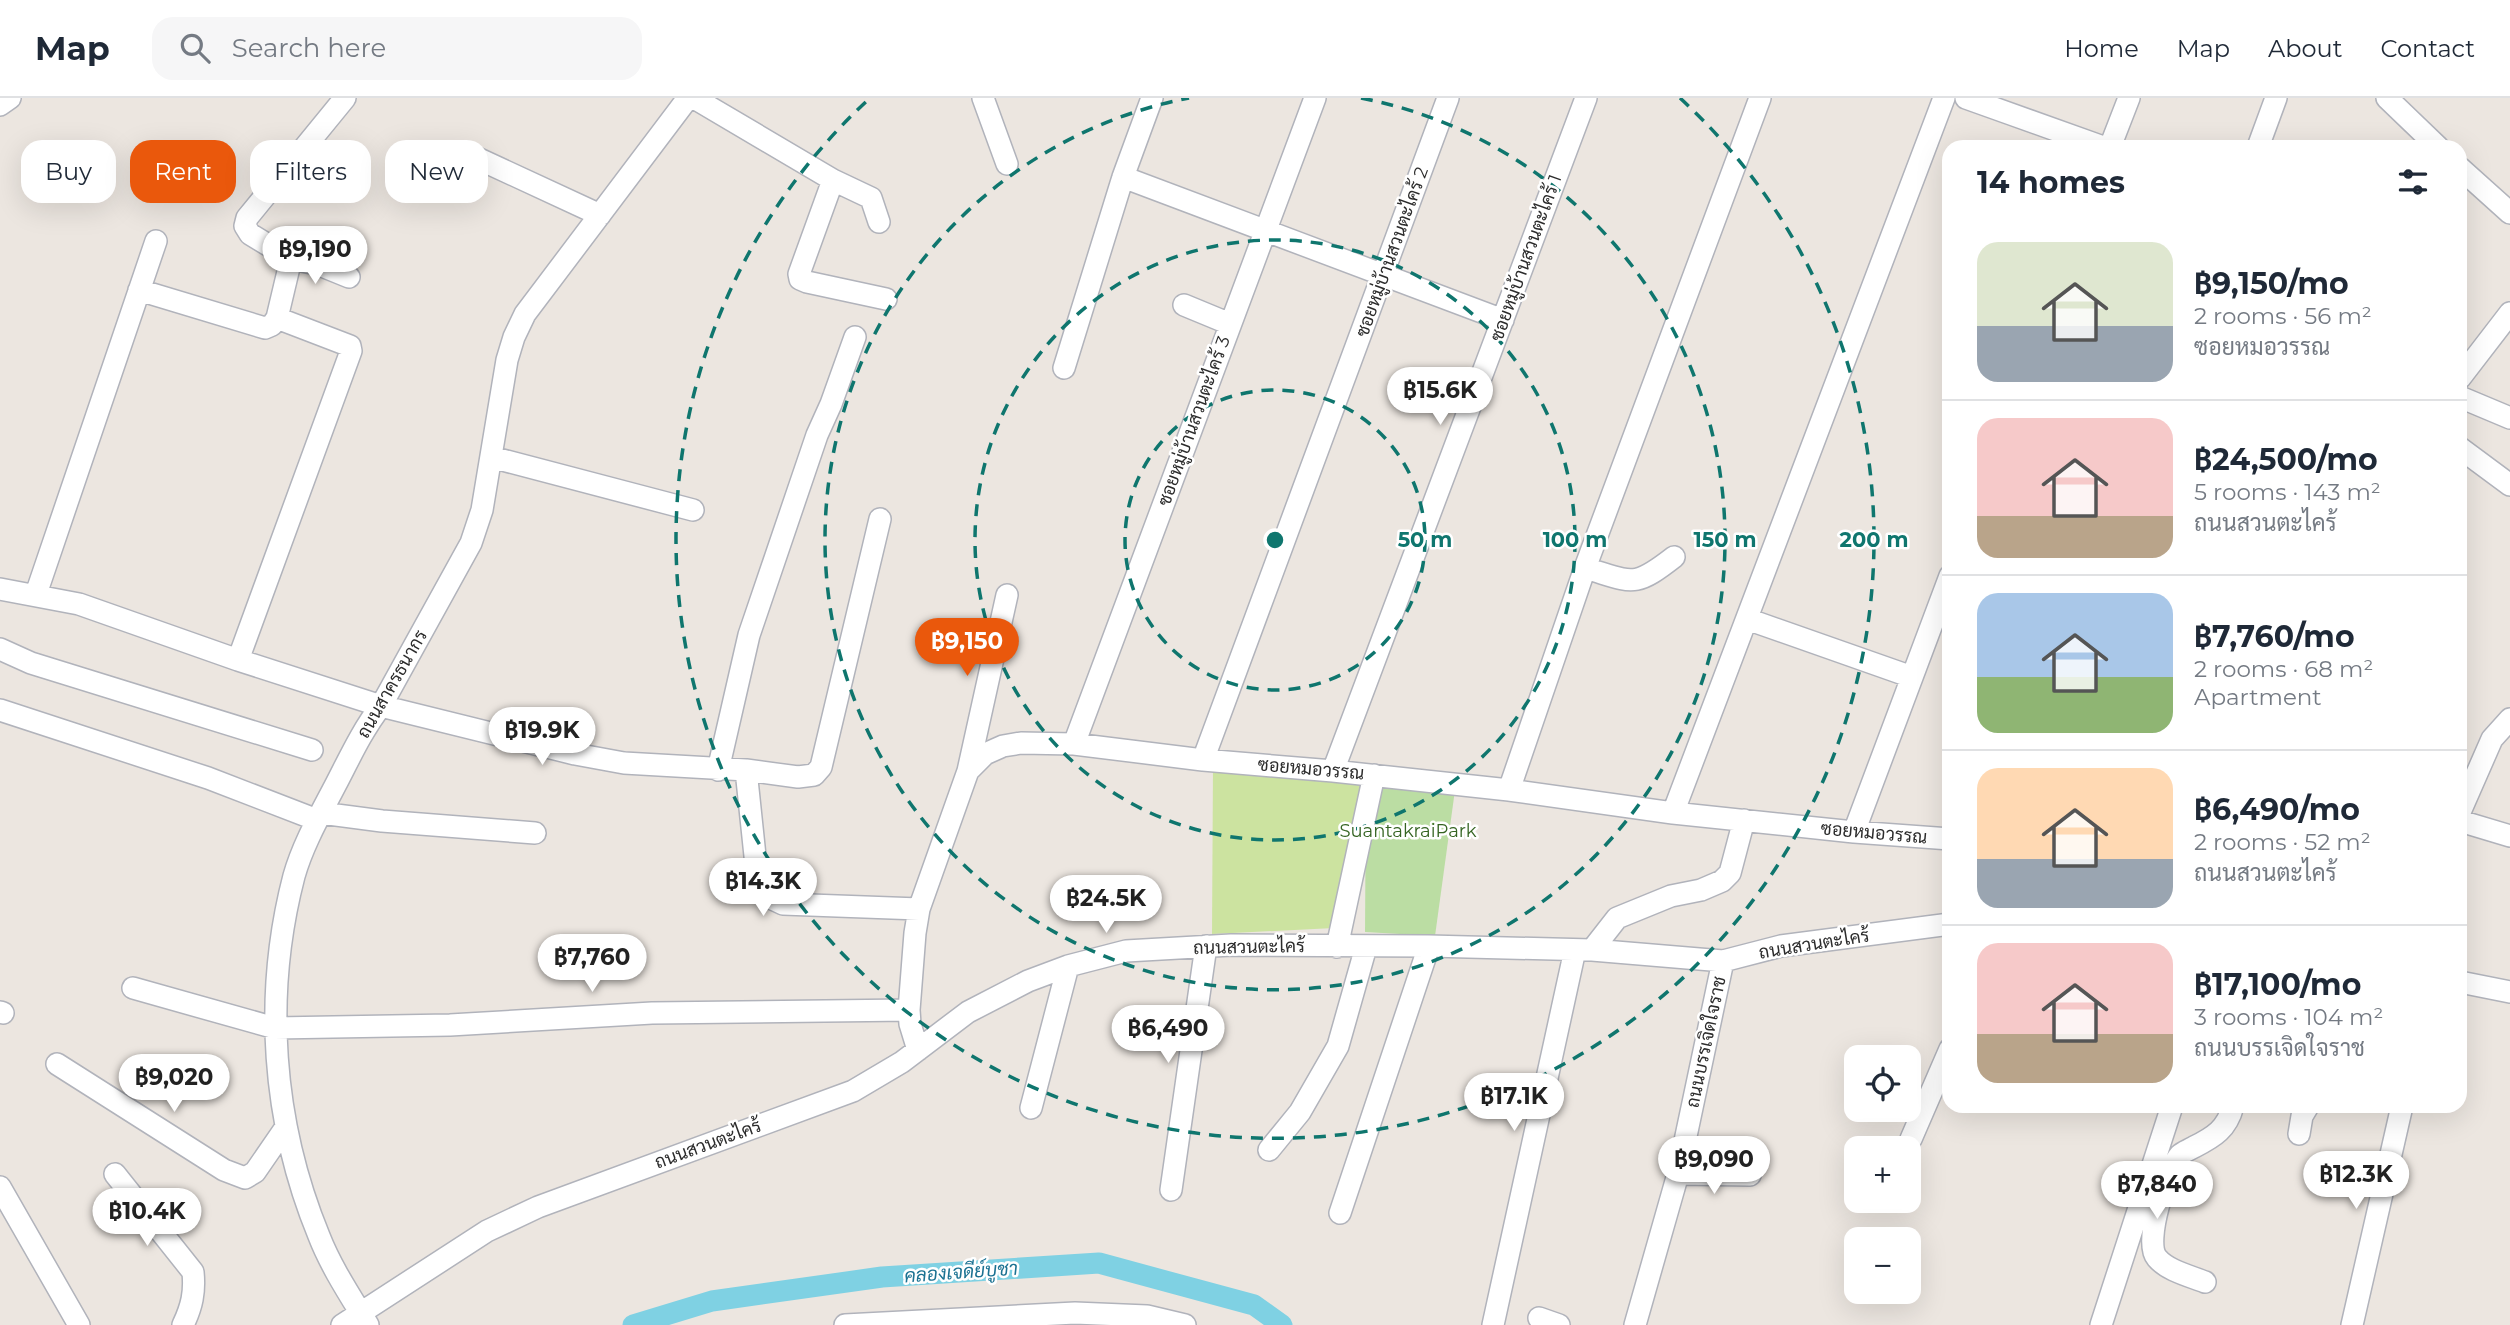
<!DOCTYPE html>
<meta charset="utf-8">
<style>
:root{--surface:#fff;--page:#f6f6f7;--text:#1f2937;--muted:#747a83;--line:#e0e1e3;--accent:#ea580c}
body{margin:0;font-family:Montserrat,Sarabun,sans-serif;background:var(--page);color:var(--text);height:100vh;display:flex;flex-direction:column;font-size:26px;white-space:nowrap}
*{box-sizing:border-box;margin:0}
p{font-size:23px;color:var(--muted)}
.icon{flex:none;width:38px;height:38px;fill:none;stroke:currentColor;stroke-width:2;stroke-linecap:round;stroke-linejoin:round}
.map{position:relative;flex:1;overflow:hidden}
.side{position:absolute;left:1942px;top:42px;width:525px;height:973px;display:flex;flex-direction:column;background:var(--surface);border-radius:21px;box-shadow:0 7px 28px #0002}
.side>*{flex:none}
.top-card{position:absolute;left:21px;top:42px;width:665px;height:63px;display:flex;gap:14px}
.controls{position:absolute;left:1844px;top:947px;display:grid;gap:14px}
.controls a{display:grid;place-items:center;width:77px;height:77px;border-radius:14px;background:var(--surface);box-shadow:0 7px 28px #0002;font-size:35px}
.price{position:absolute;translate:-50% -60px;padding:0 16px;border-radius:24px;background:#fff;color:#222;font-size:23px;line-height:46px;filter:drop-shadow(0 2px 4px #0008)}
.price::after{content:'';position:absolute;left:50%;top:42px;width:21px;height:16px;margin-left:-10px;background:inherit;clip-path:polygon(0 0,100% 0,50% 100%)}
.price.on{background:var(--accent);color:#fff}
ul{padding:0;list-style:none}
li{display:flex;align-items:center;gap:21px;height:175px;padding:0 35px}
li+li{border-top:2px solid var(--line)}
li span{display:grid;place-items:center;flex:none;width:196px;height:140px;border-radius:21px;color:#555}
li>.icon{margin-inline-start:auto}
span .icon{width:84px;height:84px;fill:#fffc;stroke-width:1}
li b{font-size:30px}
h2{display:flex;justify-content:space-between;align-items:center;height:84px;padding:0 35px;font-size:30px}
.chip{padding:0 24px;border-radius:21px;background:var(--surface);box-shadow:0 7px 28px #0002;font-size:24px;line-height:63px}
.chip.on{background:var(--accent);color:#fff}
header{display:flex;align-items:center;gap:42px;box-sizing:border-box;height:98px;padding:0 35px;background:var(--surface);border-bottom:2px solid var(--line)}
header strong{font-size:33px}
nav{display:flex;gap:38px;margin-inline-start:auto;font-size:24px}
.search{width:490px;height:63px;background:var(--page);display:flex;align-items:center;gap:18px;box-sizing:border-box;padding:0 24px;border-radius:21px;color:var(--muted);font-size:26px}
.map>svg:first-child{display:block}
.green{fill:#bbdda3}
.pitch{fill:#cce3a0}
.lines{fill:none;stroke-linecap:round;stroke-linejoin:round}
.canal{stroke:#7fd1e3;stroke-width:21}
.minor-casing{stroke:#b1b3bb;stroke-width:24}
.minor{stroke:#fff;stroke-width:21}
.ring{fill:none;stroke:#0f766e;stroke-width:3.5;stroke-dasharray:12 9}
.labels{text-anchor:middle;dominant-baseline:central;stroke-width:5;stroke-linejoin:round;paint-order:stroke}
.street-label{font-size:18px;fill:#2c2c2c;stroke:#fff}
.park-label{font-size:18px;fill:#356422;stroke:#fff}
.water-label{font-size:19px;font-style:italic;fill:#1b7292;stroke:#fff}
.centre{fill:#0f766e;stroke:#fff;stroke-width:3.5}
.ring-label{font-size:21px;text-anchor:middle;font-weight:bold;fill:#0f766e;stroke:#fff;stroke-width:5;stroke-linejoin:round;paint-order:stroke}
</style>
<header>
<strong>Map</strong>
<div class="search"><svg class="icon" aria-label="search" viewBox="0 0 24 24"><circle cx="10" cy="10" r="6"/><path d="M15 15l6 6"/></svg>Search here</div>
<nav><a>Home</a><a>Map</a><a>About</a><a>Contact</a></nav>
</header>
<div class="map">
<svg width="2510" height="1227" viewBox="0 0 2510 1227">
<rect width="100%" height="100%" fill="#ece6e0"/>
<path class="green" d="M1366,682L1455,692L1435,838L1365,834Z"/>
<path class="pitch" d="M1213,666L1366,682L1334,830L1212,836Z"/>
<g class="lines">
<path class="canal" d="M633,1227L712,1203L882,1179L1099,1165L1254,1207L1282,1227"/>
<defs>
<path id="minor" d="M694,0L833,82L799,176L800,181L807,184L886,201
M983,0L1007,66
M1966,0L2103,49
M2387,0L2438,49
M0,7L10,0
M2110,49L2129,0
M2258,49L2276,0
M464,54L600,117
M2460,70L2510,115
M1123,79L1503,222
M833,82L871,100L879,124
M291,161L317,166L349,179
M139,192L265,230L272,227L277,220L350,248L351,253L238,562
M1184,207L1230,226
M277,220L291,161L250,136L245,128L247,120L345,0
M1064,270L1123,79L1152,0
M2460,280L2510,215
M2460,299L2510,320
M2460,350L2510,387
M491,359L693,412
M1585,470C1633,484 1633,491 1674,459
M0,491L79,506L238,562L381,608L575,656L624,665L746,672L798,679L814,677L821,669L880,421
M36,496L156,143
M1747,521L1912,579
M0,551L31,565L312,652
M0,612L208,680L317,722
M1074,646L1315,0
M1203,662L1448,0
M718,672L749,537L817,337L831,306L855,239
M746,672L757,777L764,797L783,806L919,811
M968,673L1007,497
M1333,673L1586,0
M1509,692L1585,470L1760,0
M2460,714L2492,641L2510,621
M321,715L382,723L535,735
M1673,715L1944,0
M2460,723L2510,738
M1854,734L1950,478
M1337,849L1374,677
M1592,852L1617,820L1671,798L1701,792L1722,783L1730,775L1744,722
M2460,884L2510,894
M133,890L275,930L450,927L652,915L909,912
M0,914L3,915
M918,952L910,926L909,912L915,835L919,811L968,673L985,656L1003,648L1021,645L1074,646L1203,662L1333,673L1509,692L1673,715L1854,734L1950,741
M57,966L224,1072L245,1080L255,1074L286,1029
M1031,1010L1068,868
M2299,1036L2302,1018L2308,1008
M1911,1041L1950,951
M1269,1052L1300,1014L1338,948L1366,849
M115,1076L193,1174C195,1194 192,1208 183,1227
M1678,1076L1750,1077
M0,1089L79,1227
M1171,1092L1206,848
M1340,1115L1429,848
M2205,1184C2190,1178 2168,1173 2157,1160C2143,1144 2167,1072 2180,1057C2183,1054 2189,1052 2194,1049C2214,1039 2227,1031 2233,1008
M1539,1220L1559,1227
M342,1227L487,1133L538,1109L853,993L902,964L968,914L1028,883L1068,868L1126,853L1231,847L1429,848L1592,852L1723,863L1781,848L1950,826
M368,1227C351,1199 331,1169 319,1138C272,1024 263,897 294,778C303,746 321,715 336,686C350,659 363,631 381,608L471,445L482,412L507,262L514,239L525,216L688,0
M845,1227L1075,1215L1147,1218L1185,1227
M1493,1227L1575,852
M1635,1227L1678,1076L1723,863
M2101,1227L2172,1008
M2352,1227L2402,1008"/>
</defs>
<use href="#minor" class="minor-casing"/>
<use href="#minor" class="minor"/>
</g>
<g class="ring">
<circle cx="1275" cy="442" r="150"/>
<circle cx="1275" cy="442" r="300"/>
<path d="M1361 0A450 450 0 1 1 1189 0"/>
<path d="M1680 0A599 599 0 1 1 870 0"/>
</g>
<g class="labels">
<g class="street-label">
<text transform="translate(1392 154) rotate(-70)">ซอยหมู่บ้านสวนตะไคร้ 2</text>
<text transform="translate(1526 160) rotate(-70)">ซอยหมู่บ้านสวนตะไคร้ 1</text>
<text transform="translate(1194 323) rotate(-70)">ซอยหมู่บ้านสวนตะไคร้ 3</text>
<text transform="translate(392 586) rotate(-60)">ถนนสาครธนากร</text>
<text transform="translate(1311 671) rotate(5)">ซอยหมอวรรณ</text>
<text transform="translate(1874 735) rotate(5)">ซอยหมอวรรณ</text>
<text transform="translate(1814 846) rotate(-9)">ถนนสวนตะไคร้</text>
<text transform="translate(1249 849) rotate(-1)">ถนนสวนตะไคร้</text>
<text transform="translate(1706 944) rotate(-78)">ถนนบรรเจิดใจราช</text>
<text transform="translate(708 1046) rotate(-20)">ถนนสวนตะไคร้</text>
</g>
<g class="park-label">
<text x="1408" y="733">SuantakraiPark</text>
</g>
<g class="water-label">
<text transform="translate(961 1174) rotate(-4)">คลองเจดีย์บูชา</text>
</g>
</g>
<circle cx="1275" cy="442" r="10" class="centre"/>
<g class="ring-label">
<text x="1425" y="449">50 m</text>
<text x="1575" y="449">100 m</text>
<text x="1725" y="449">150 m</text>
<text x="1874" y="449">200 m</text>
</g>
</svg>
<div class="controls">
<a><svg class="icon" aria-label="locate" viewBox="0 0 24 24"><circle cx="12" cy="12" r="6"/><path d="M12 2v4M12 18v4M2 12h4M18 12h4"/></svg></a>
<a>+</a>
<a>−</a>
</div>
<b class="price" style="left:315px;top:188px">฿9,190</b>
<b class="price" style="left:1440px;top:329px">฿15.6K</b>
<b class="price on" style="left:967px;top:580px">฿9,150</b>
<b class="price" style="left:542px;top:669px">฿19.9K</b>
<b class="price" style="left:763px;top:820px">฿14.3K</b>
<b class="price" style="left:1106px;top:837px">฿24.5K</b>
<b class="price" style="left:592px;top:896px">฿7,760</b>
<b class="price" style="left:1168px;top:967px">฿6,490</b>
<b class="price" style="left:174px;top:1016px">฿9,020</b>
<b class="price" style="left:1514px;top:1035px">฿17.1K</b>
<b class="price" style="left:1714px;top:1098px">฿9,090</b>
<b class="price" style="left:2356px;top:1113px">฿12.3K</b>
<b class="price" style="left:2157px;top:1123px">฿7,840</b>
<b class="price" style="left:147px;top:1150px">฿10.4K</b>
<div class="top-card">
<a class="chip">Buy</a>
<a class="chip on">Rent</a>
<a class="chip">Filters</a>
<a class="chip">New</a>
</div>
<section class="side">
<h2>14 homes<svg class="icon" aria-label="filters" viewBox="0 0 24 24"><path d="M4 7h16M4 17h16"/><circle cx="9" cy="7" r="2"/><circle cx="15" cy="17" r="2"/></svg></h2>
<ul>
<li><span style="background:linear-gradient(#dfe7d0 60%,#9aa5b1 0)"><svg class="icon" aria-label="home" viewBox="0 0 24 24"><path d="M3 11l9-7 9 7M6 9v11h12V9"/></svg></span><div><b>฿9,150/mo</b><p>2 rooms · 56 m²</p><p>ซอยหมอวรรณ</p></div></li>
<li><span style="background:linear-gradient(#f6c9c9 70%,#b9a48a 0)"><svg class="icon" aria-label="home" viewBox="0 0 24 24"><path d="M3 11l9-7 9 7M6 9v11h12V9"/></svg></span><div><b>฿24,500/mo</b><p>5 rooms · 143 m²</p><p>ถนนสวนตะไคร้</p></div></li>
<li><span style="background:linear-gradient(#a9c7e8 60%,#8fb573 0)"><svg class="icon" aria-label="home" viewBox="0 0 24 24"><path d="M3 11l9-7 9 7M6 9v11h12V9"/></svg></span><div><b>฿7,760/mo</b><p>2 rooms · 68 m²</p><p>Apartment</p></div></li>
<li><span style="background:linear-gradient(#ffd9b3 65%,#9aa5b1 0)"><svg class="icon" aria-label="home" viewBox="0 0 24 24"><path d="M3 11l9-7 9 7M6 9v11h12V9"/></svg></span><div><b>฿6,490/mo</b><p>2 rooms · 52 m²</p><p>ถนนสวนตะไคร้</p></div></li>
<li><span style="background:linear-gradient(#f6c9c9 65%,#b9a48a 0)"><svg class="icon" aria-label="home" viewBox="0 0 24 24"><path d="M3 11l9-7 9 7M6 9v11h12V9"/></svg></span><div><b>฿17,100/mo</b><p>3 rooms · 104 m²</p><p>ถนนบรรเจิดใจราช</p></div></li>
</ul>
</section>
</div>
